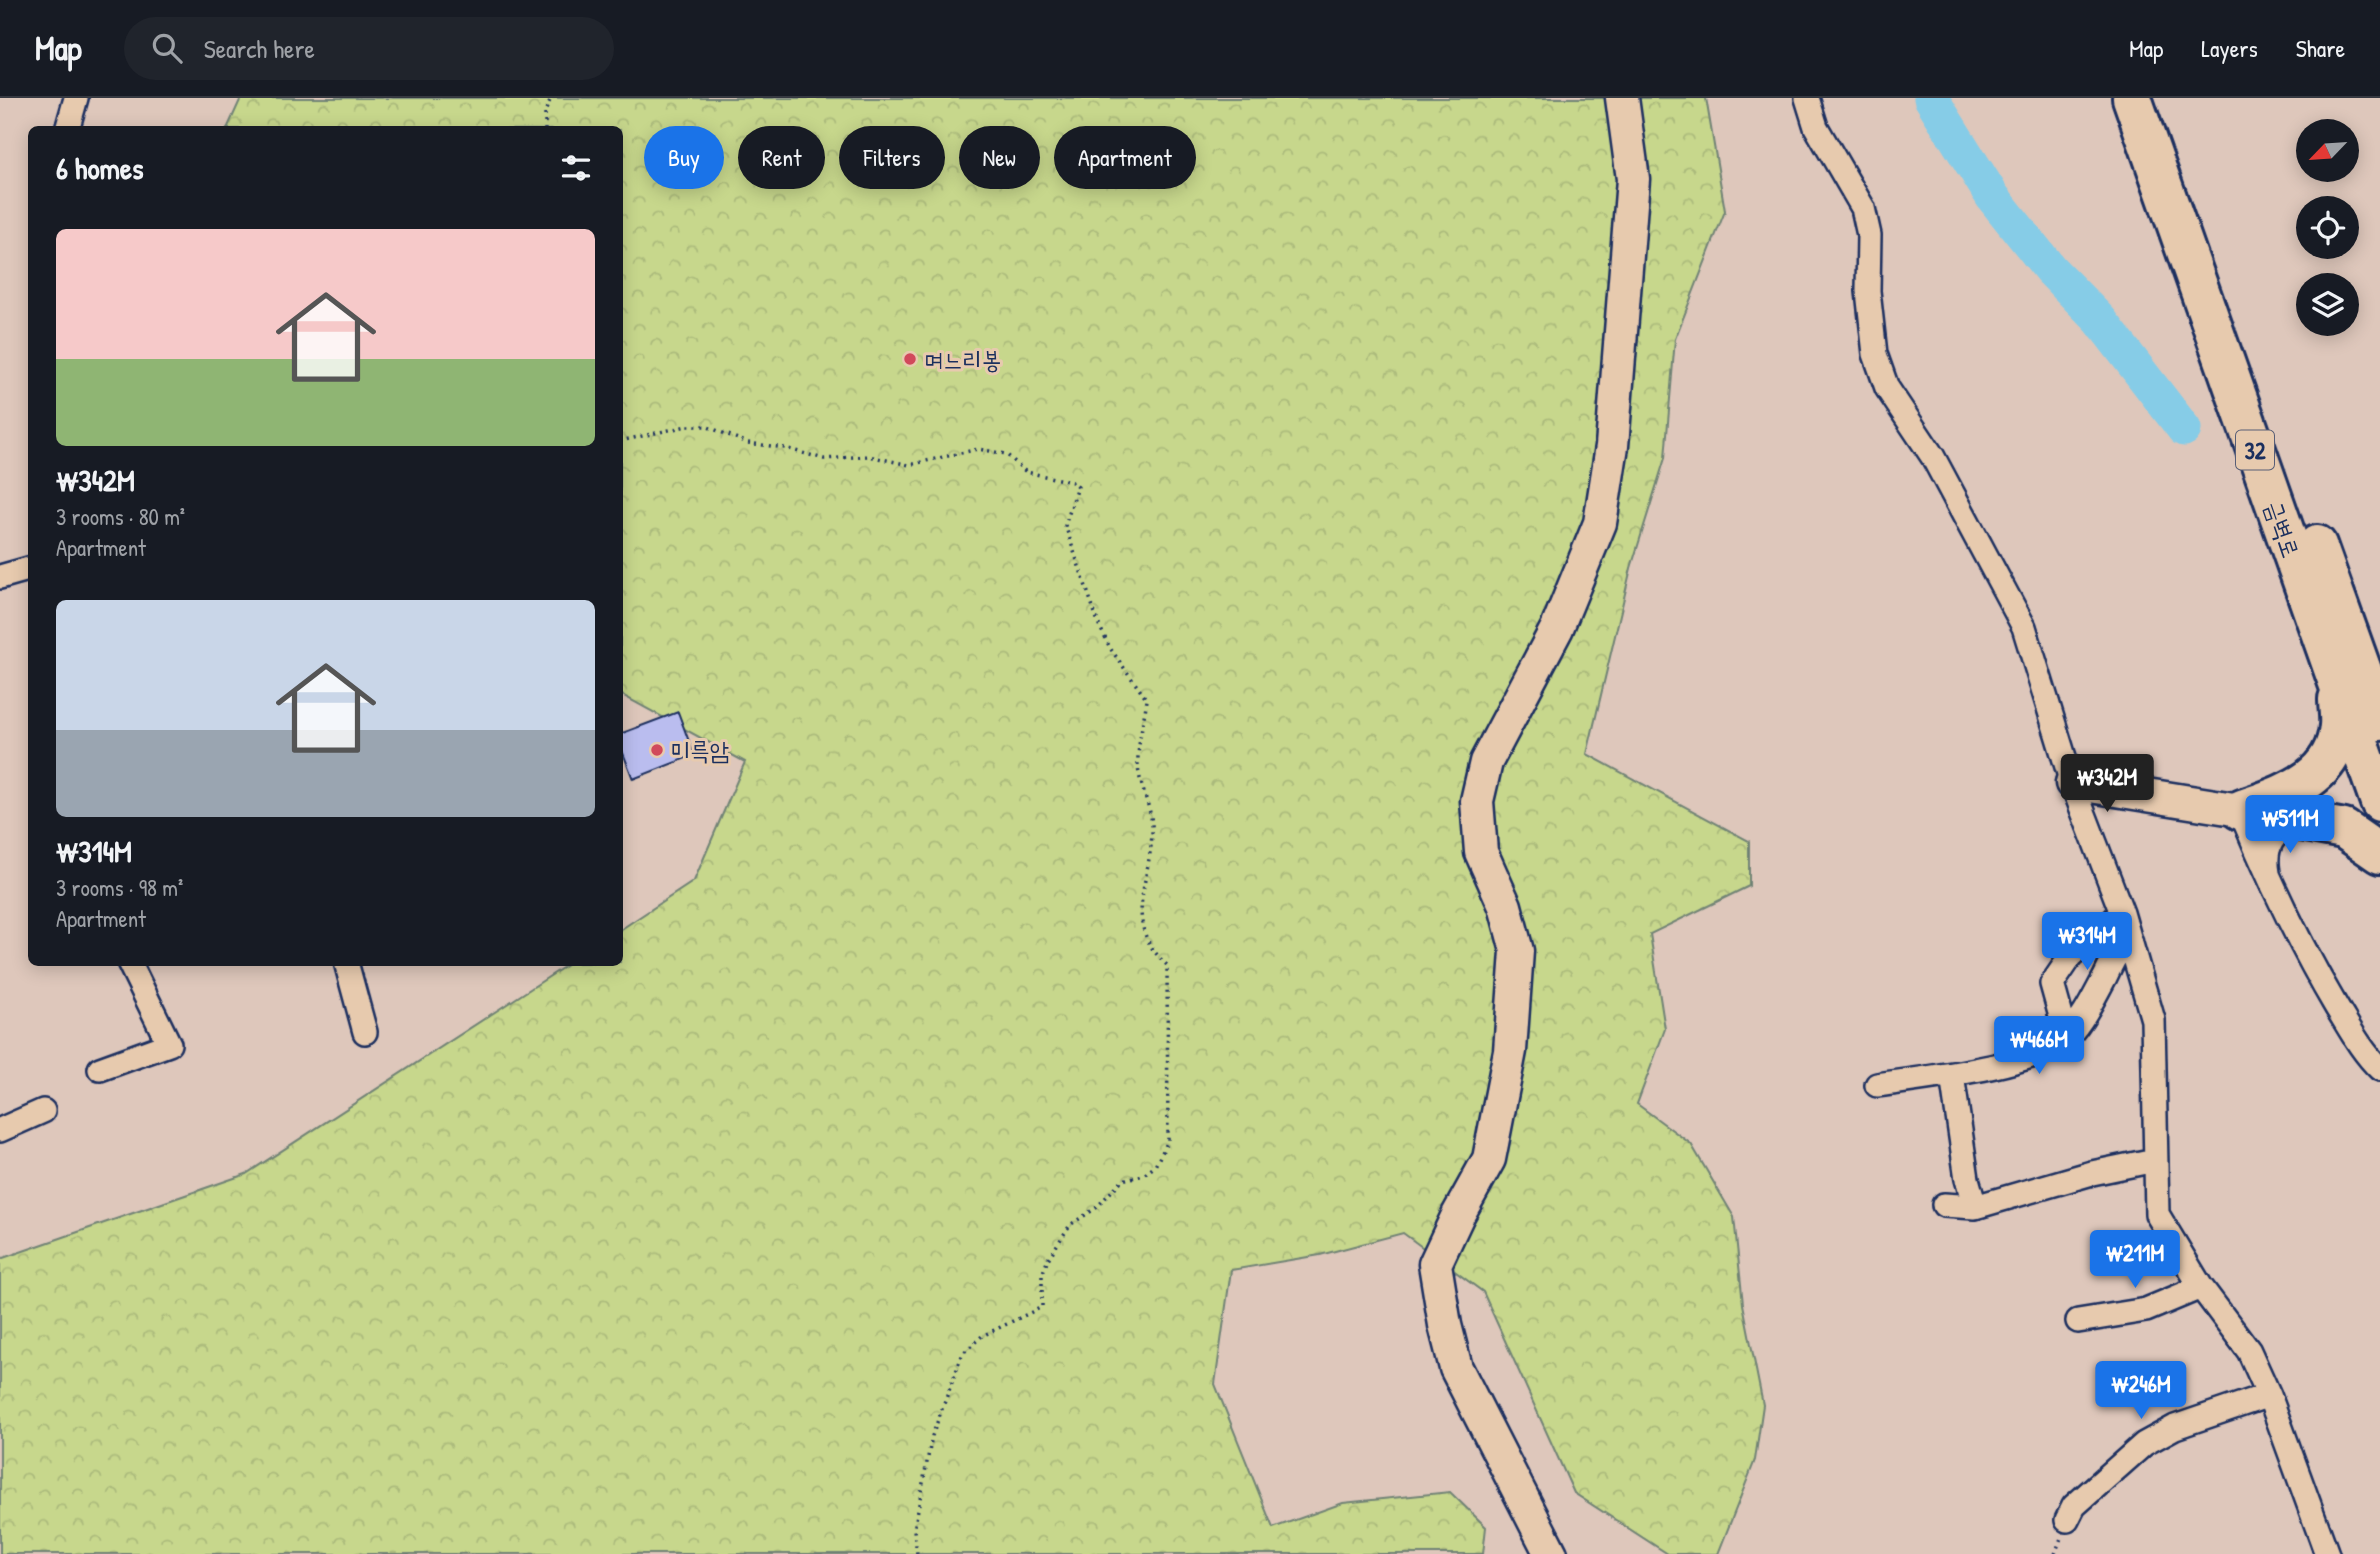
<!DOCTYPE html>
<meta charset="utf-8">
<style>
:root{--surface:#171b24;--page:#20242c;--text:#f1f3f6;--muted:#9ea1a6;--line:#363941;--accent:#1a73e8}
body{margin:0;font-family:"Patrick Hand","Poor Story",sans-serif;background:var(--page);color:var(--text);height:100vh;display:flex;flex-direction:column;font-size:26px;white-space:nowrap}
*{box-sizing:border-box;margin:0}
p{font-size:23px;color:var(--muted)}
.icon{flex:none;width:38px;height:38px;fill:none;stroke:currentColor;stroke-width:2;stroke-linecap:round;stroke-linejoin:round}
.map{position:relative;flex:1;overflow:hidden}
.sheet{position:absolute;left:28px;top:28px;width:595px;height:840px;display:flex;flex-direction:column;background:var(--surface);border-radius:10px;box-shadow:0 4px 18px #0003}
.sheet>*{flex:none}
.top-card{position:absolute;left:644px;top:28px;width:665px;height:63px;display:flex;gap:14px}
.needle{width:46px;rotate:245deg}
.buttons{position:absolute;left:2296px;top:21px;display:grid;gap:14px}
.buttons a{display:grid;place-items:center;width:63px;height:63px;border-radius:50%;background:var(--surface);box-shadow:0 4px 18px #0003;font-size:35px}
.price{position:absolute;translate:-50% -60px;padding:0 16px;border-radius:7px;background:var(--accent);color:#fff;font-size:23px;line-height:46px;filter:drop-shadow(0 2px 4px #0008)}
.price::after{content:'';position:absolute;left:50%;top:42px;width:21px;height:16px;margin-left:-10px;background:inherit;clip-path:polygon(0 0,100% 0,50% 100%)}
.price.selected{background:#222;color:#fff}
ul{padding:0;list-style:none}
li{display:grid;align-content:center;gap:14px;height:371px;padding:0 28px}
li span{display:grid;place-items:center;height:217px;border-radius:10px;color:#555}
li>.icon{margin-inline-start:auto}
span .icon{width:126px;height:126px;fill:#fffc;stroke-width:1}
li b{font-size:30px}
h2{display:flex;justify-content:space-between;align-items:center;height:84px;padding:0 28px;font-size:30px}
.pill{padding:0 24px;border-radius:32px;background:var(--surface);box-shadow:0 4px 18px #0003;font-size:24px;line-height:63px}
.pill.selected{background:var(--accent);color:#fff}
header{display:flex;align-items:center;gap:42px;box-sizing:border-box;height:98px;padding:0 35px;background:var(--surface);border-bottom:2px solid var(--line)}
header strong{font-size:33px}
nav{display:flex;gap:38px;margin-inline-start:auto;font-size:24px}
.search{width:490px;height:63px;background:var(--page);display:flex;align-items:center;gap:18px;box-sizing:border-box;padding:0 24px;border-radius:38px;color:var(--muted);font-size:26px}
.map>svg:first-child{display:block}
.forest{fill:url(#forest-crowns);stroke:#718375;stroke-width:2}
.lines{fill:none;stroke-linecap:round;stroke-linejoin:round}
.river{stroke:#86cce7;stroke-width:35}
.building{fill:#babdef;stroke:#1b2f5e;stroke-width:2}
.street-casing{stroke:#1b2f5e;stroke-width:28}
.secondary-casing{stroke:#1b2f5e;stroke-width:37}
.highway-casing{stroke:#1b2f5e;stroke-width:44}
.path{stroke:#1b2f5e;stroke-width:3.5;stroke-dasharray:2 5;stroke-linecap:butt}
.street{stroke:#e7caae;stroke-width:23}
.secondary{stroke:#e7caae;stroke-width:32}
.highway{stroke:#e7caae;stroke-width:38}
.poi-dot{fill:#d1495b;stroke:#e7caae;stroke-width:2.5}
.labels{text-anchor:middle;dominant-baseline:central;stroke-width:6;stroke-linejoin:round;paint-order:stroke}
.shield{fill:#e7caae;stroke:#585e76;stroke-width:2}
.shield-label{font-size:23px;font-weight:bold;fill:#1b2f5e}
.poi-label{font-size:24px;fill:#1b2f5e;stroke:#e7caae;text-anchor:start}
.street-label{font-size:24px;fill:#1b2f5e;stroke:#e7caae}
</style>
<header>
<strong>Map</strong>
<div class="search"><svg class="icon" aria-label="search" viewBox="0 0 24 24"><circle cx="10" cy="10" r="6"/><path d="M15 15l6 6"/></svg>Search here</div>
<nav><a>Map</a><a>Layers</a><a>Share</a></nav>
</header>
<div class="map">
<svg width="2380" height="1456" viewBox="0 0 2380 1456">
<defs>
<pattern id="forest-crowns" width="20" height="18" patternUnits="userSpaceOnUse" patternTransform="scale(1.75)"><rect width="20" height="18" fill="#c7d78c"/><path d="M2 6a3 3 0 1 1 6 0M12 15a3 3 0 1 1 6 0" fill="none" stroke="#aab97b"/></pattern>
</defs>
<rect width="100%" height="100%" fill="#dec7bb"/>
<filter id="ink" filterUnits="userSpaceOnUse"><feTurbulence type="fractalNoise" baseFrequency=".0143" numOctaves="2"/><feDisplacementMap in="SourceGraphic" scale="14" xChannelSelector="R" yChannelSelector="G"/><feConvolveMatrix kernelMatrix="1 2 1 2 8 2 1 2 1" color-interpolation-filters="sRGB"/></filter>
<g filter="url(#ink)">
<path class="forest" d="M241,0H1706L1725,113L1675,241L1665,360L1631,470L1587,656L1749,743V788L1650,836L1665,931L1637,1006L1691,1046L1734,1119L1743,1206L1763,1307L1755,1362L1718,1456H1668L1574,1395L1483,1194L1403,1135L1320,1157L1231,1172L1215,1286L1273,1430L1343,1405L1450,1394L1486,1429L1483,1456H0V1161L246,1076L570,865L620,864V832L694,783L745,664L620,596V32L227,31Z"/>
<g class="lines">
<path class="river" d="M1931,0L1992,98L2050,171L2100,222L2184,331"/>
</g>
<path class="building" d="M678,614L694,657L633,681L620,647V636Z"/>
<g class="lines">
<defs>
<path id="street" d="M1807,0L1816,29L1863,110L1869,137L1868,193L1875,256L1887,290L1933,359L2024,529L2072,685L2122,815L2153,922L2157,1116L2201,1189L2249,1253L2269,1297L2327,1456
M67,32L76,0
M0,479L32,470
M2240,712C2268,780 2299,846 2337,910C2350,931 2362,954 2380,971
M2268,775C2263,746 2274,734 2299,722
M346,864L365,934
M2067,940L2052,886L2071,858L2122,815
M100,971L169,946L129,864
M1952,977L1967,1081L1975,1109
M1877,987C1918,981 2042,968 2068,938C2084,921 2094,899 2105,879C2109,871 2113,861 2118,855C2122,851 2127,848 2131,845
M0,1032L43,1013
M1944,1107L1975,1109L2092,1075L2155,1062
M2078,1223L2146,1212L2201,1189
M2067,1422L2074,1408L2144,1346L2175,1329L2269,1297"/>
<path id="secondary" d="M2072,685L2240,712
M1551,1456L1456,1270L1445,1227L1435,1166L1458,1117L1489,1061L1510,953L1517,853L1505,808L1481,754L1477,703L1486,664L1557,530L1600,425L1612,348L1633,81L1622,0"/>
<path id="highway" d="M2132,0L2380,704
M2317,447L2380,623
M2240,712C2283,696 2335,682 2339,628C2340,619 2338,610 2338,601
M2242,712L2344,731L2380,756"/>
</defs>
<use href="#street" class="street-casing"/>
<use href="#secondary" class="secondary-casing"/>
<use href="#highway" class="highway-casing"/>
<path class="path" d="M545,32V14L551,0
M620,343L687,328H706L748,345L785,350L824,361L869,358L909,367L978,351L1006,356L1026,374L1072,384L1078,389L1065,427L1099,527L1110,550L1147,602C1144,621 1137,648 1138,667C1139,689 1154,713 1152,735C1150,787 1121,825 1167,867L1168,1043L1155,1068L1144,1077L1122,1082L1096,1110L1070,1127L1048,1161L1042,1177V1209L982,1238L963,1255L932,1338L914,1432L917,1456
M2055,1456L2061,1440"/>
<use href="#street" class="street"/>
<use href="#secondary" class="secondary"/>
<use href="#highway" class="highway"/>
</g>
</g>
<g class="poi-dot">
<circle cx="910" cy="261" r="7"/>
<circle cx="657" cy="652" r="7"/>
</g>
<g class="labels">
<rect class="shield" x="2236" y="332.5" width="38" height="39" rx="5"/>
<g class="shield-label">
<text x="2255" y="352">32</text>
</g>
<g class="poi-label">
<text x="924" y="261">며느리봉</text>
<text x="671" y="652">미륵암</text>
</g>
<g class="street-label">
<text transform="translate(2283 431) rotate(71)">금벽로</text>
</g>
</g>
</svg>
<div class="buttons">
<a><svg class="needle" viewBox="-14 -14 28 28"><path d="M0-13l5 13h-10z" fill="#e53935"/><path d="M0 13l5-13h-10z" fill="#9ea1a6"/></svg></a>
<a><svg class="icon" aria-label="locate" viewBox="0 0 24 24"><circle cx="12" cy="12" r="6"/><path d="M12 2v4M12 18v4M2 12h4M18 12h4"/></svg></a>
<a><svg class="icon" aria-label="layers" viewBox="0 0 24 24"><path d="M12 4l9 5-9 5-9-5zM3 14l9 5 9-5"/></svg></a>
</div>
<b class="price selected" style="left:2107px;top:716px">₩342M</b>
<b class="price" style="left:2290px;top:757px">₩511M</b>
<b class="price" style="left:2087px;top:874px">₩314M</b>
<b class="price" style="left:2039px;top:978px">₩466M</b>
<b class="price" style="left:2135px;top:1192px">₩211M</b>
<b class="price" style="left:2141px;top:1323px">₩246M</b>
<div class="top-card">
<a class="pill selected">Buy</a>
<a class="pill">Rent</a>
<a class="pill">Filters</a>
<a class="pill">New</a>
<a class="pill">Apartment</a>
</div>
<section class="sheet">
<h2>6 homes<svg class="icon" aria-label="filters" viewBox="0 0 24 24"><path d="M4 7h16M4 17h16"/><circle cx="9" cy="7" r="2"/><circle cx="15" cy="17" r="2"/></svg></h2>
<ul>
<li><span style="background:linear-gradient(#f6c9c9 60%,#8fb573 0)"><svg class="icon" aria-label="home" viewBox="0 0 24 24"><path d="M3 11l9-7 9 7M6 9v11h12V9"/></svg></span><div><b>₩342M</b><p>3 rooms · 80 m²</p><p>Apartment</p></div></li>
<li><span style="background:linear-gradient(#c9d6e8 60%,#9aa5b1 0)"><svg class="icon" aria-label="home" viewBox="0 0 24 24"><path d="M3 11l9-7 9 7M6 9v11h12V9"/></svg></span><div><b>₩314M</b><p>3 rooms · 98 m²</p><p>Apartment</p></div></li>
</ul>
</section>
</div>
